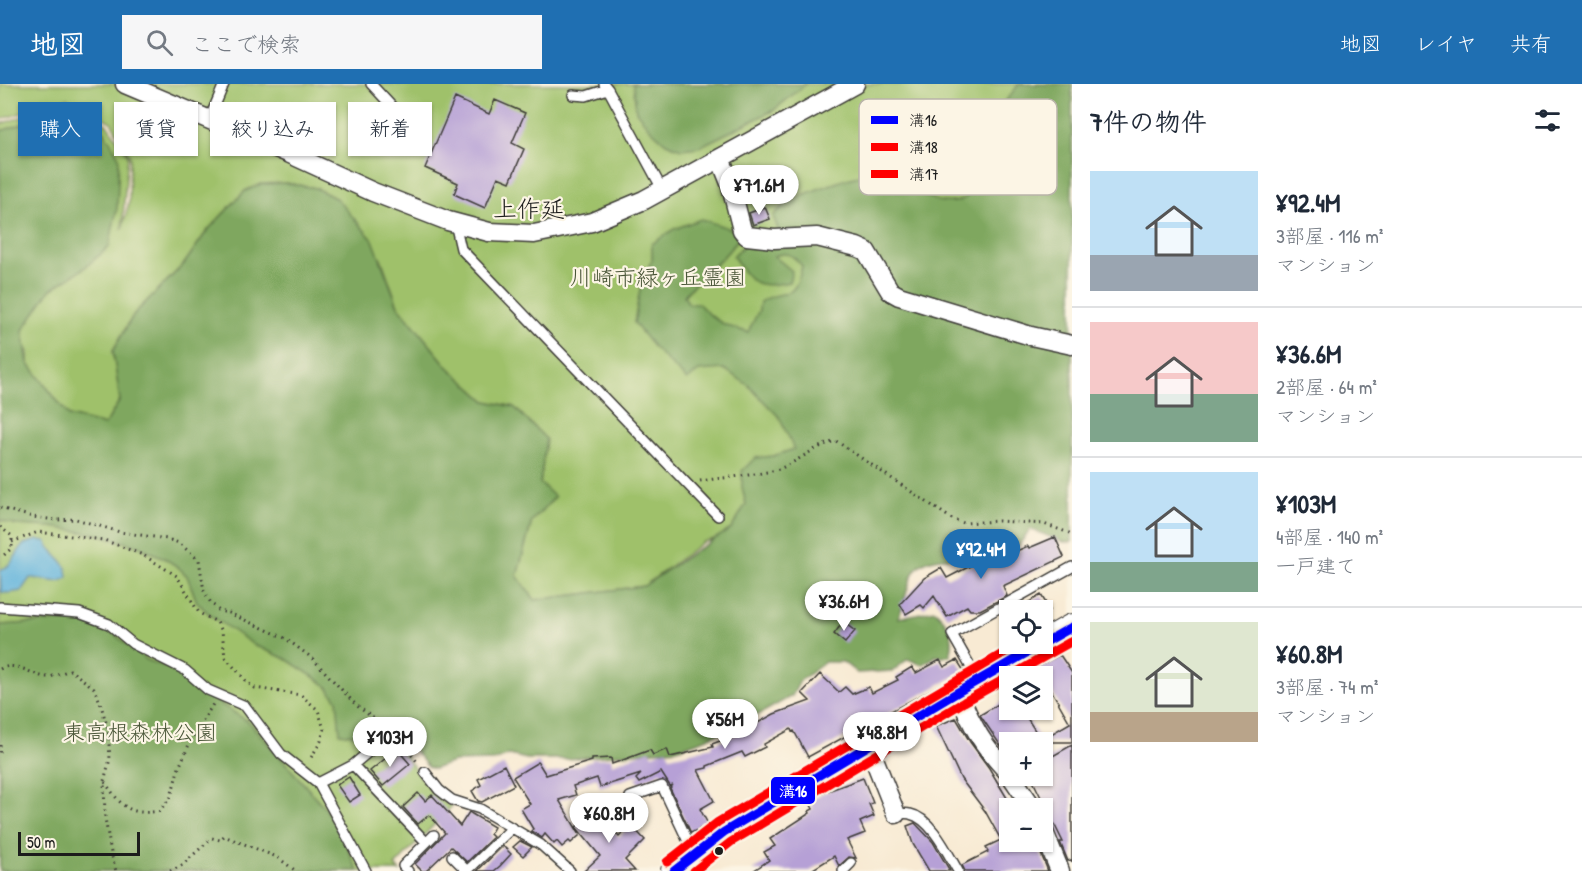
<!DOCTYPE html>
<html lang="ja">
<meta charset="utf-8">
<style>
:root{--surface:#fff;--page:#f6f6f7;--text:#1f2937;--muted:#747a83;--line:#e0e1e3;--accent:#1f6fb2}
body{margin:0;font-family:"Patrick Hand","Klee One",sans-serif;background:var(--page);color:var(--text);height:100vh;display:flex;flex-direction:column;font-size:22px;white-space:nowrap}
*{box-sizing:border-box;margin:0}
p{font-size:20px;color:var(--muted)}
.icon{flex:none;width:33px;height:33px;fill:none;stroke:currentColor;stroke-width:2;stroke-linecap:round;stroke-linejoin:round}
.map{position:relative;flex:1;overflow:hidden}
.panel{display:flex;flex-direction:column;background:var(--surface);width:510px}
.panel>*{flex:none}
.banner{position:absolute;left:18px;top:18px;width:570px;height:54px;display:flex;gap:12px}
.controls{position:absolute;left:999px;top:516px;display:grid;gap:12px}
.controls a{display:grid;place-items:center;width:54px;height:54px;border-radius:0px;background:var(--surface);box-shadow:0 2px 4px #0004;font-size:30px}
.scale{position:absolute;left:18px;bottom:15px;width:122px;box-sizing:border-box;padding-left:6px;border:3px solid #1c1c1c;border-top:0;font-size:16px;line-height:21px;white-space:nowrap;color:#1c1c1c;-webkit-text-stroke:4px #fcf5e5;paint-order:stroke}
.price{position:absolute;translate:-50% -51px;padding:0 14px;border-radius:21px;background:#fff;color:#222;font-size:20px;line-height:39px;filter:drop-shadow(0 2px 3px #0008)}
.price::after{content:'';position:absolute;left:50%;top:36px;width:18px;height:14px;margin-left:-9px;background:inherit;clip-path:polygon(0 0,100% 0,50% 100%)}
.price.on{background:var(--accent);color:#fff}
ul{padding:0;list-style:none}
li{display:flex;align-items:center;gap:18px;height:150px;padding:0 18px}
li+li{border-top:2px solid var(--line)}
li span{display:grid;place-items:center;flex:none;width:168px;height:120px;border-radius:0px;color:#555}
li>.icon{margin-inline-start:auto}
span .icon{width:72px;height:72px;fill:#fffc;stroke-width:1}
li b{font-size:26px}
h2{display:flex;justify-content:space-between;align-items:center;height:72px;padding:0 18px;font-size:26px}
.chip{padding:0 21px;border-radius:0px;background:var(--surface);box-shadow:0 2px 4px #0004;font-size:21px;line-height:54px}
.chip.on{background:var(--accent);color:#fff}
header{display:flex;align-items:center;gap:36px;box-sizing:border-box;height:84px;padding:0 30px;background:var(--accent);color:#fff}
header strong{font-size:28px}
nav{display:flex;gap:33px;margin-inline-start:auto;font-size:21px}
.search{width:420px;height:54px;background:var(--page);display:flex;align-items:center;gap:15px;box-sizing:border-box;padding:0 21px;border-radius:0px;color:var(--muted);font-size:22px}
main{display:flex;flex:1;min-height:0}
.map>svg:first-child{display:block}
.green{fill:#9fc16b;stroke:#5e6e44;stroke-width:1.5}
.forest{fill:#7fa75f;stroke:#4e623e;stroke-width:1.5}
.water{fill:#60b3dc;stroke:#3e687c;stroke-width:1.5}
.building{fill:#b6a0d6}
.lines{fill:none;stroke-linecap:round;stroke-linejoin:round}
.lane-casing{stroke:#3d3b37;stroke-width:12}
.street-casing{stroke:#3d3b37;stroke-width:21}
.secondary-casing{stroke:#3d3b37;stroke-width:28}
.path{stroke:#3d3b37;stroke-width:3;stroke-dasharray:1.5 4.5;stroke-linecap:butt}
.lane{stroke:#fff;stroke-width:9}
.street{stroke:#fff;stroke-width:18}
.secondary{stroke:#fff;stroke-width:26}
.bus-1-casing{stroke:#fcf5e5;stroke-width:14}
.bus-2-casing{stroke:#fcf5e5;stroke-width:14}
.bus-3-casing{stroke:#fcf5e5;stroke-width:14}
.bus-1{stroke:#00f;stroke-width:9}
.bus-2{stroke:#f00;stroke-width:9}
.bus-3{stroke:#f00;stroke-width:9}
.bus-dot{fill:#1c1c1c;stroke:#fcf5e5;stroke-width:2}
.labels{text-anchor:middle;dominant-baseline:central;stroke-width:4.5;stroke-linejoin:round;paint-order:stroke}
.park-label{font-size:22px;fill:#4a5638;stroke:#fcf5e5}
.neighbourhood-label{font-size:24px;fill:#1c1c1c;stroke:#fcf5e5}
.key{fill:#fcf5e5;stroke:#b9b4a9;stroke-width:1.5}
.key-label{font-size:16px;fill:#1c1c1c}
.line-badge{stroke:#fcf5e5;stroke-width:2}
.badge-label{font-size:16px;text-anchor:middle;font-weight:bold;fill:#fff}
</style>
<header>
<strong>地図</strong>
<div class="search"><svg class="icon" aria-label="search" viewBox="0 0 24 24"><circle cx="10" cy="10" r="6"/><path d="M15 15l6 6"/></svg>ここで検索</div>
<nav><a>地図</a><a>レイヤ</a><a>共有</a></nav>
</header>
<main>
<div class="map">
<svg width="1072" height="787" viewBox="0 0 1072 787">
<rect width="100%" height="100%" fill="#fcf5e5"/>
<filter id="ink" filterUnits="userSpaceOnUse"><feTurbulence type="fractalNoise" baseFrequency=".0167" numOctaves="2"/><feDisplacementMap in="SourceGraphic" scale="12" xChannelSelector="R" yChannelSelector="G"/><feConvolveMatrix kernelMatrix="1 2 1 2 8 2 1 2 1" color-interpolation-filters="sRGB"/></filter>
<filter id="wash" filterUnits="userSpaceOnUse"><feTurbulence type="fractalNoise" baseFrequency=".008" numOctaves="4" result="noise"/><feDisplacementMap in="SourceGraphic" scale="24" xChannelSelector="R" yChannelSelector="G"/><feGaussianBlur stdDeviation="1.35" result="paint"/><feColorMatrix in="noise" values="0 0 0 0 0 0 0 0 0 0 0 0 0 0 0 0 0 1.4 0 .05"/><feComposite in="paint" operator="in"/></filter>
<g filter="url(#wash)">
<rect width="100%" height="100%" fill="#f8ead3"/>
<path class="green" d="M0,0H1023L1010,103L810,365L733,450L703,458L644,502L535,516L517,492L532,437L554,413L540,399L546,355L514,323L486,317L448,283L398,222L381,174L337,115L316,104L286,99L261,100L245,107L207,147L184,180L134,230L113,266L120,316L105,341L69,332L28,279V266L0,276V40L64,19L107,40L128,71L122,145L129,118L130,72L111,38L67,14L0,36Z
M0,428L169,460L267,550L389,651C406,667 430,716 453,721L395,782L400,787H0Z"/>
<path class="forest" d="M633,0H806L774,26L699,63L681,65L666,59L650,45L636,27Z
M1019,0H1072V458H1063L1030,445C1024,455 1018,464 1009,470C986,483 934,462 915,486C908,496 905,520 898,534L934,526C949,538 956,553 950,572H936L922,581L908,575L893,587L857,589L843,578H825L800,597L792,612L751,635L705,655L677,665L568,675H527L509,671L494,677L453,678L434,685L428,683L405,655L389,656L340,649L337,616L326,601L286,575L254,561L210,531L197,518L187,492L178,483L164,474L140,463L100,451L51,443L16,441L0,436V47L35,36L68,31L104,47L119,73L117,124L109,163L83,185L50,206L23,246L28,279L69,332L105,341L120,316L113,267L134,230L184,180L207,147L245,107L261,100L286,99L316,104L337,115L373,156L398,222L448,283L486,317L514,323L546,355L540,399L555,413L532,437L517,492L535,516L644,502L695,467L731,445L746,420L742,403V387L755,374L773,372L794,365L779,333L748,301L724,285L699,287L687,296L655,265L634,239L642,194L652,176V160L674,145L701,135L737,147C737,148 737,156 737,156C735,165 693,199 684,212L689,220H699C714,237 726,243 748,248L759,226L760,218C784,203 794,221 802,182C793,171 788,167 774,172L792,187L789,198C756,205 751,200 733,172L744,161H784L773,132C779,126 786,118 794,115C811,107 860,88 877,90C907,93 934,131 965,114C971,110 978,103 980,97C983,87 984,60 986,47L982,40L985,27H998Z
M77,536L111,548L147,576L175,586L194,603L249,638L326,725L347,762L358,787H0V541Z"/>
<path class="water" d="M38,456L46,457C48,460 49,464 52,466C59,477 67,478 68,493C56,503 44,493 30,494L21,507L9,509L1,508L0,486C13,482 16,469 24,460Z"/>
<g id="blocks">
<path class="building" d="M455,14L489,30L495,16L525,29L512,59L524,65L510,98L498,93L485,124L454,110L458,99L425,84Z
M765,123L770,135L753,141L749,129Z
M1055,453L1064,473L1003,502L1007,512L980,526H970L967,522L947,533L934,512L924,524L921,521L906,530L900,520L924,494L941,484L947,494L980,477L982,479L987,476L989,479L1028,462L1029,464Z
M1041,511L1050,526H1015Z
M843,538L855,547L845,559L834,550Z
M1060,571L1072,589V658H1010V662L1003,665L980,631L1010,613V626H1022L1041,656L1070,639L1038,583Z
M940,576L944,583L957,576L964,587L808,673L794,647L792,648L791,645L764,660L765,663L745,673L742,668L707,682V684L698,686L714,717L700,725L708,740L691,749L670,704L673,701L670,702L661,688L639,699L636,695L641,690L600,703L597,694L573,702L576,711L559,716L580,751L571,759L569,757L562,763L557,757L554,760L545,750L542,754L531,747L533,745L521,725L530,720L513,693L538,678L546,691L592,677V675L611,674L612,680L650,666L653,671L667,665L670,673L713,663L712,660L736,651L774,630L810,617L802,609L820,590L839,608L845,603L852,610L869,603L872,609L898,596L896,593L912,583L916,589Z
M956,634L970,658L989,684L1007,714L1006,715L1010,721V758H1036L1048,787H965L962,781L988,768L986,763L1001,756L985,727L961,695L936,642Z
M1072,661V778L1071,776L1068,777L1060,758H1063L1031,693L1042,692V678Z
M397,665L410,680L383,702L370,687Z
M504,681L514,701L482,718L478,717L472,707L481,701L478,695Z
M349,693L360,711L349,718L337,701Z
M863,694L873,719L869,720L874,732L860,738L865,749L847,756L856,774L849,773L839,782L834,772L810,787H753L769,776L764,768L775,762L770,755L810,729L809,727L813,725L809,717L828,707Z
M418,709L425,717L432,711L460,742L469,728L472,730L494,743L490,750L493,753L467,778L451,763L426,787H422L415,780L445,749L429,731L418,740L403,723Z
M597,726L619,753L631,741L645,756L625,776L635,787H584L600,772L576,743Z
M915,739L933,758L950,787H929L913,760L907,742Z
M520,757L532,763L523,772L513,763Z
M503,762L511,770L500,782L494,787H477Z"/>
</g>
</g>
<g filter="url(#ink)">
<use href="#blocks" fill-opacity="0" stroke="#3d3b37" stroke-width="1.5"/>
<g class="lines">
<defs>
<path id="lane" d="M371,0L399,30L397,35
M604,0L608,5L662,105
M573,11L586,12L608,5
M209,36L224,0
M455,139L461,165L718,432
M0,523L79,529L109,540L133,560L185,586L208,606L245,622L281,670L318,699L366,787
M977,594L952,550L1072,483
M353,681L426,758
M425,688L439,706L452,716L480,725L541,761L570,787
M318,699L353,681L391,649
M630,713L662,702L694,770
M896,730C901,730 906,729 910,730C931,734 948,770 958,787
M452,772L467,787
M408,787L403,782L434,751
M467,787L512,744
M843,787L851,779"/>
<path id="street" d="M125,0L288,69L373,108L448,137L489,148L534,150L592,138L644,116L855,0
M720,74L730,99L742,146L747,152L774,155L817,153L857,163L866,167L890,207L899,212L1031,252L1072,261
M958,608C973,644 982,661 1010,690
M869,662L896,730
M1011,692L1033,724
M1042,743L1060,787"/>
<path id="secondary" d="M674,787L724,748L958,608L1072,543"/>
</defs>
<use href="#lane" class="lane-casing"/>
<use href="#street" class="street-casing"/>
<use href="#secondary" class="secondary-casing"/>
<path class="path" d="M700,397C725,393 752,392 776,386C797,379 814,362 836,357L952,435L964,439L999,437L1044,440L1072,450
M0,424L33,433L57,436L76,435L120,448L167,455L179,459L199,476L204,507L211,519L219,527L229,529L285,554L312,574L356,621L382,641
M0,443L12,452V464L3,472
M12,458L38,448L104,456L143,471L177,492L199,529L217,538L222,547L225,573L248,599L255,604L301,611L318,626L324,645L321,657L309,677
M0,585C17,576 34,593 47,593C54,593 63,588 70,586L94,604L100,618L108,645L110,675L104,697L105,734L111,769L116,787
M400,657L419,680
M0,661V669
M105,698C121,722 129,732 159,727L171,713L178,686L191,656L213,620
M170,787L181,782L212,754L220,756L224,752L277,773L296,787"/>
<use href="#lane" class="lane"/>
<use href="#street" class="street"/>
<use href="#secondary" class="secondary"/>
<defs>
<path id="bus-1" d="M674,787L724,748L958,608L1072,543"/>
<path id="bus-2" d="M694,787L731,758L964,618L1072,557"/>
<path id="bus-3" d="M667,778L718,738L1019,560"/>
</defs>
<use href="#bus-1" class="bus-1-casing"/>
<use href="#bus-2" class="bus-2-casing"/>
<use href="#bus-3" class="bus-3-casing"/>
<use href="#bus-1" class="bus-1"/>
<use href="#bus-2" class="bus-2"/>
<use href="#bus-3" class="bus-3"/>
</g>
</g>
<circle class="bus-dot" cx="719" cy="767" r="5"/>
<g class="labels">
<g class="park-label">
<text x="658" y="193">川崎市緑ヶ丘霊園</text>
<text x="140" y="648">東高根森林公園</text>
</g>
<g class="neighbourhood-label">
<text x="529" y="124">上作延</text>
</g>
</g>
<rect x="859" y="15" width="198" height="96" rx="9" class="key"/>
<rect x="871" y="32" width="27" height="8" fill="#00f"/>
<rect x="871" y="59" width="27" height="8" fill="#f00"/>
<rect x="871" y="86" width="27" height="8" fill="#f00"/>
<g class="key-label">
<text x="909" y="42">溝16</text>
<text x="909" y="69">溝18</text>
<text x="909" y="96">溝17</text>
</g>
<rect class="line-badge" x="770" y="692" width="46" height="29" rx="6" fill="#00f"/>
<g class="badge-label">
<text x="793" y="713">溝16</text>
</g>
</svg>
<div class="controls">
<a><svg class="icon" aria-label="locate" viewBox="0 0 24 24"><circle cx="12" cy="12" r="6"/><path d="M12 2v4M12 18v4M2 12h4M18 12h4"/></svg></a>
<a><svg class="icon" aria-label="layers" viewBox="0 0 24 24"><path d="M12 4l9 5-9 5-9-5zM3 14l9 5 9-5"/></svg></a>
<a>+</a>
<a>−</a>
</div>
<div class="scale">50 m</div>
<b class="price" style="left:759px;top:132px">¥71.6M</b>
<b class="price on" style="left:981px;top:496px">¥92.4M</b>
<b class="price" style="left:844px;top:548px">¥36.6M</b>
<b class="price" style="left:725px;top:666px">¥56M</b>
<b class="price" style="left:882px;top:679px">¥48.8M</b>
<b class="price" style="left:390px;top:684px">¥103M</b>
<b class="price" style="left:609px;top:760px">¥60.8M</b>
<div class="banner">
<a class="chip on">購入</a>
<a class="chip">賃貸</a>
<a class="chip">絞り込み</a>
<a class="chip">新着</a>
</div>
</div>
<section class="panel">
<h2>7件の物件<svg class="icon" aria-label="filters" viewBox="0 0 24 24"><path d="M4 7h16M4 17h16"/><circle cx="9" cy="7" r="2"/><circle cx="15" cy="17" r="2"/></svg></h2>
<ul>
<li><span style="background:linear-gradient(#bfe0f5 70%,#9aa5b1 0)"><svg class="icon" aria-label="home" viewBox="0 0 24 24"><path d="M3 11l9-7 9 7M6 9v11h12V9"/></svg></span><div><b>¥92.4M</b><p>3部屋 · 116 m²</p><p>マンション</p></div></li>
<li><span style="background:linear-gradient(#f6c9c9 60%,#7fa58c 0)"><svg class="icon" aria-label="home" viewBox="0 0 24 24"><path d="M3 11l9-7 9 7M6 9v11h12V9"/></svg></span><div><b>¥36.6M</b><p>2部屋 · 64 m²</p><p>マンション</p></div></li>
<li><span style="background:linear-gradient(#bfe0f5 75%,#7fa58c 0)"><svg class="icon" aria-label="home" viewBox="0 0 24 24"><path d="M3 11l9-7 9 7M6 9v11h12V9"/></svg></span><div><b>¥103M</b><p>4部屋 · 140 m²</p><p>一戸建て</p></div></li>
<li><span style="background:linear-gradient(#dfe7d0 75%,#b9a48a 0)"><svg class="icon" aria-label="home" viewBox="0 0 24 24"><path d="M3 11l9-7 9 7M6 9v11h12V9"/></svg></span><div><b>¥60.8M</b><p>3部屋 · 74 m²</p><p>マンション</p></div></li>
</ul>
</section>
</main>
